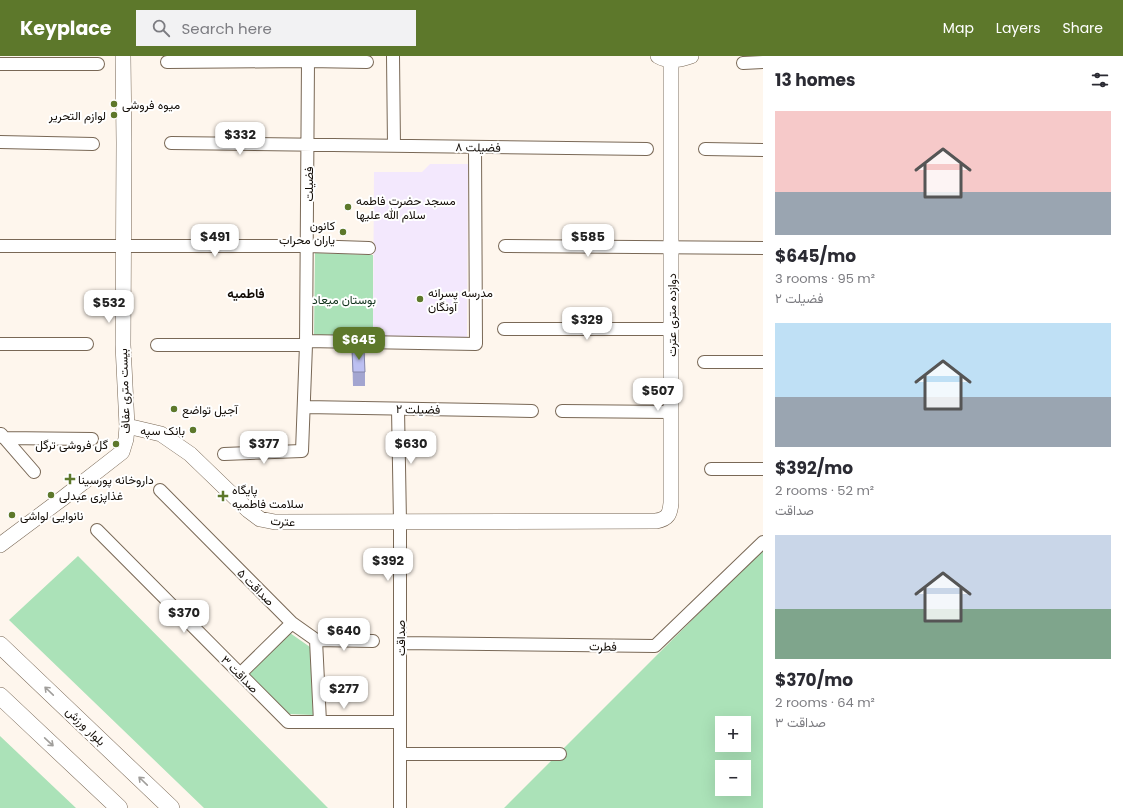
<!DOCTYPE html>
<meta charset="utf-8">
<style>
:root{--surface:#fff;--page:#f2f2f3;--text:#2b2b33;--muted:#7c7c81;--accent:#5d782b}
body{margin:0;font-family:Poppins,Vazirmatn,sans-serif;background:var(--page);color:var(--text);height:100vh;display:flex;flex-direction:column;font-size:15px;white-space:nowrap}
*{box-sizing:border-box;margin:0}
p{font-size:13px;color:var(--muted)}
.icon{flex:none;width:22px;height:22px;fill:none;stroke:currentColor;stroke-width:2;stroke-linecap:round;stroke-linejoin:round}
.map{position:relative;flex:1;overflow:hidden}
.drawer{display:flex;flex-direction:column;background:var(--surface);width:360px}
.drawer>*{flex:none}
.buttons{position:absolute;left:715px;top:660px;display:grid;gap:8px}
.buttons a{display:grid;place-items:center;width:36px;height:36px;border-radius:0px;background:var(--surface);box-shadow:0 4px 16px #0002;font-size:20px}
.price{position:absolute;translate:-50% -34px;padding:0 9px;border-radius:8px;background:#fff;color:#222;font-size:13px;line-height:26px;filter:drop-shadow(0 1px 2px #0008)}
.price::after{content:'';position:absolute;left:50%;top:24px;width:12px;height:9px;margin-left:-6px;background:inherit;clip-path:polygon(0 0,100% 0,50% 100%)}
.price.selected{background:var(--accent);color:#fff}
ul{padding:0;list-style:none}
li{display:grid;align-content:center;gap:8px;height:212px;padding:0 12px}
li span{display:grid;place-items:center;height:124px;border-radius:0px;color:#555}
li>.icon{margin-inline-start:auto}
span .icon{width:72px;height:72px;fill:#fffc;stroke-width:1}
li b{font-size:17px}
h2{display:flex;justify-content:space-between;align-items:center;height:48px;padding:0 12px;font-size:17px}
header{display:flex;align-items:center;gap:24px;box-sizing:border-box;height:56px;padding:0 20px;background:var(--accent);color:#fff}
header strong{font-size:19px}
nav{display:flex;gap:22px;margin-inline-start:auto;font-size:14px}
.search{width:280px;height:36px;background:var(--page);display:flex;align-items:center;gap:10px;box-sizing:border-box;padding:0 14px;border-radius:0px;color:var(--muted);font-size:15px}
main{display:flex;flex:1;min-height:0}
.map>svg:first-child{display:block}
.education{fill:#f3e8fd}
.green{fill:#abe2b8;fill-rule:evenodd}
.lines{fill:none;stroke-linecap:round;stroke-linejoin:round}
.minor-casing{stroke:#796856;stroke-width:14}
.tertiary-casing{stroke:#796856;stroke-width:16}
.secondary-casing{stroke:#796856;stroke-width:18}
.minor{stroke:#fff;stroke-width:12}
.tertiary{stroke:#fff;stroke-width:15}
.secondary{stroke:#fff;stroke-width:17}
.wall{fill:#a3a5d0}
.building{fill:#bdc0f2;stroke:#8486a9}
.oneway{stroke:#a09e9b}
.poi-dot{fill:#5d782b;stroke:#fff;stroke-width:1.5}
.labels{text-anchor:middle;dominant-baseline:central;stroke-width:4;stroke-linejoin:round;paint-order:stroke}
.poi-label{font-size:12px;fill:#120c06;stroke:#fff;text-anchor:start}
.street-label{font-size:12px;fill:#120c06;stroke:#fff}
.park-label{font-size:12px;fill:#10321b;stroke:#fff}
.neighbourhood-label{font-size:13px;font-weight:bold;fill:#120c06;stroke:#fff}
</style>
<header>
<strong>Keyplace</strong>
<div class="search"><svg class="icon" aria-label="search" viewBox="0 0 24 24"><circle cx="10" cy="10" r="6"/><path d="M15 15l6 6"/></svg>Search here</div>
<nav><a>Map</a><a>Layers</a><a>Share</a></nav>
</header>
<main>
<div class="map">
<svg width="763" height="752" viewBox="0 0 763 752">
<rect width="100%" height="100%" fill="#fef6ed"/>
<path class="education" d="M430,108H468L467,281H373L374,116H422Z"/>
<path class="green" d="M315,197L373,199V281H314Z
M763,493V752H504ZM722,667H744V689H722ZM722,711H744V733H722Z
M78,500L328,752H204L9,564Z
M290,577L310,591L313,659L289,658L248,618Z
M0,680L76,752H0Z"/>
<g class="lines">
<defs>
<path id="minor" d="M393,0L394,90
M167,6L308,5L367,6
M743,7L763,6
M0,8H98
M0,86L93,88
M171,87L647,93
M705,93L763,94
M0,190H308L369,192
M505,190L763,192
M504,273H671
M306,285L476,288L475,91
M0,288H87
M157,289H306
M704,306H763
M305,351L532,355
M398,353L400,466V752
M562,355L671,356
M1,378L34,416
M4,382L92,383
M224,398L302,395L306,289L308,5
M711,413H763
M160,434L292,567L316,584L373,585
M97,474L288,666H400
M316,584L320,666
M400,587L655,590L763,486
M240,618L292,567
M400,698H560"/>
<path id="tertiary" d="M658,0C668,6 680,4 691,0
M127,370L161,378L190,398L248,454L260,463L275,466L656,465C668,463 670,458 671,447V4
M0,489L63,442L122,396L126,383L127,370L123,289L124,87L123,0"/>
<path id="secondary" d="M0,589L171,752
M0,640L119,752"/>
</defs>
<use href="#minor" class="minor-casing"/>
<use href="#tertiary" class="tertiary-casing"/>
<use href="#secondary" class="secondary-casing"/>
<use href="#minor" class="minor"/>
<use href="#tertiary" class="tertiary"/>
<use href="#secondary" class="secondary"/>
</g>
<path class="wall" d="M352,294L365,316V330H353Z"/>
<path class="building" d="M364,293L365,316H353L352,294Z"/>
<defs><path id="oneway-shaft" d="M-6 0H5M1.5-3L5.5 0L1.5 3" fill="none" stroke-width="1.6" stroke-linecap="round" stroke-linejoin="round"/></defs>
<g class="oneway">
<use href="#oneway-shaft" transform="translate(49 635) rotate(-136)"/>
<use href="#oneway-shaft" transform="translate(49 686) rotate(43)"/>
<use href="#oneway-shaft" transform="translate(143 725) rotate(-136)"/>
</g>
<g class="poi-dot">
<circle cx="114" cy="48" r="4"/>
<circle cx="114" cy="59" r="4"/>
<circle cx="348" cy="151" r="4"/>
<circle cx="343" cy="176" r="4"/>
<circle cx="420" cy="243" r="4"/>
<circle cx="174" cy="353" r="4"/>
<circle cx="193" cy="374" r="4"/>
<circle cx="116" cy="388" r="4"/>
<path d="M68 417h4v4h4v4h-4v4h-4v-4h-4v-4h4z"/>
<circle cx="51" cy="439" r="4"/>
<path d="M221 434h4v4h4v4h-4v4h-4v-4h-4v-4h4z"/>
<circle cx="12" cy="459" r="4"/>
</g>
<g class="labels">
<g class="poi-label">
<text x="122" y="48">میوه فروشی</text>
<text x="106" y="59" text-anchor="end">لوازم التحریر</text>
<text x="356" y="144">مسجد حضرت فاطمه<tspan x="356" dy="14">سلام الله علیها</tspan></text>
<text x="335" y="169" text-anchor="end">کانون<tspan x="335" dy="14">یاران محراب</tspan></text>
<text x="428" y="236">مدرسه پسرانه<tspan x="428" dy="14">آونگان</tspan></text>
<text x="182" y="353">آجیل تواضع</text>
<text x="185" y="374" text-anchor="end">بانک سپه</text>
<text x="108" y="388" text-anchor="end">گل فروشی ترگل</text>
<text x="78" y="423">داروخانه پورسینا</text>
<text x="232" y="433">پایگاه<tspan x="232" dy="14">سلامت فاطمیه</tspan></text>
<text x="59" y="439">غذاپزی عبدلی</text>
<text x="20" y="459">نانوایی لواشی</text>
</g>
<g class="street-label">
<text transform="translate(478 91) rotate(1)">فضیلت ۸</text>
<text transform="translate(308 128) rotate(-90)">فضیلت</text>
<text transform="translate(671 259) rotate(-90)">دوازده متری عترت</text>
<text transform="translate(124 335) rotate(-92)">بیست متری عفاف</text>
<text transform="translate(418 353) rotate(1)">فضیلت ۲</text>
<text transform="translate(283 465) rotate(4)">عترت</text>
<text transform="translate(256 531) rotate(45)">صداقت ۵</text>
<text transform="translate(400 582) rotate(-90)">صداقت</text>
<text transform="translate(603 590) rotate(1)">فطرت</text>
<text transform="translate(240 618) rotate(45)">صداقت ۳</text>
<text transform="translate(86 670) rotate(44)">بلوار ورزش</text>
</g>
<g class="park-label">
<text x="344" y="243">بوستان میعاد</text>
</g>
<g class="neighbourhood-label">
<text x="246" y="237">فاطمیه</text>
</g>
</g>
</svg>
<div class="buttons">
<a>+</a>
<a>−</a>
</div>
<b class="price" style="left:240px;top:100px">$332</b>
<b class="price" style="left:215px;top:202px">$491</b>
<b class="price" style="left:588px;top:202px">$585</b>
<b class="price" style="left:109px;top:268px">$532</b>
<b class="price" style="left:587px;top:285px">$329</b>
<b class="price selected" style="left:359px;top:305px">$645</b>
<b class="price" style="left:658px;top:356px">$507</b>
<b class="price" style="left:264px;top:409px">$377</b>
<b class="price" style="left:411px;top:409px">$630</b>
<b class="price" style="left:388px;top:526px">$392</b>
<b class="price" style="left:184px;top:578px">$370</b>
<b class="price" style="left:344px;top:596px">$640</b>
<b class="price" style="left:344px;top:654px">$277</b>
</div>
<section class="drawer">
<h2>13 homes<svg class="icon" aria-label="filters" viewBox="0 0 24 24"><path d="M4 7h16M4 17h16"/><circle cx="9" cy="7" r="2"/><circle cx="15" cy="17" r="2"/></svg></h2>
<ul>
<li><span style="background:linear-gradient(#f6c9c9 65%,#9aa5b1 0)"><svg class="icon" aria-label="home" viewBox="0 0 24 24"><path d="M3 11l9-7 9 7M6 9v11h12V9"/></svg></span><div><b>$645/mo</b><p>3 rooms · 95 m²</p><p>فضیلت ۲</p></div></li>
<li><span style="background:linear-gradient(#bfe0f5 60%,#9aa5b1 0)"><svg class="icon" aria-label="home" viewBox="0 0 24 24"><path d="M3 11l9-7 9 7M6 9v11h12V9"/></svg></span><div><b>$392/mo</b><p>2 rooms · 52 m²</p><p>صداقت</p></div></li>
<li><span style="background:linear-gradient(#c9d6e8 60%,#7fa58c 0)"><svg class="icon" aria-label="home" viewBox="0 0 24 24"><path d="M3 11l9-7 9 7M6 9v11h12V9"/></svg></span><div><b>$370/mo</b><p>2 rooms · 64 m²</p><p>صداقت ۳</p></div></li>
</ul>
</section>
</main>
